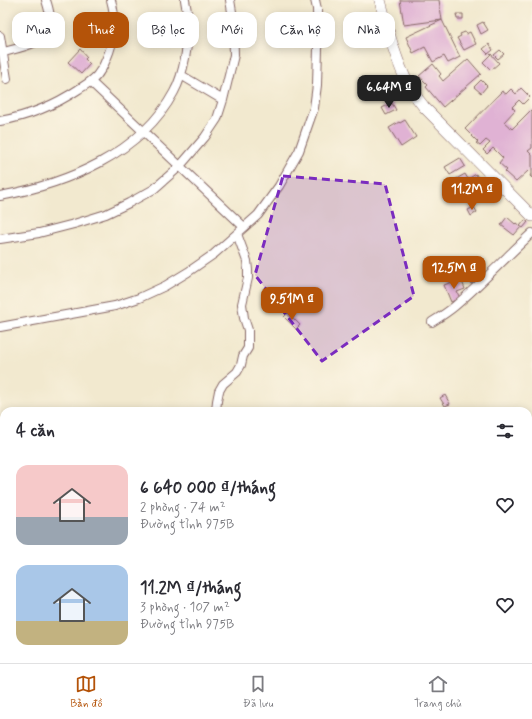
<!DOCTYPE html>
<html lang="vi">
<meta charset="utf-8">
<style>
:root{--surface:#fff;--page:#f2f2f3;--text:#2b2b33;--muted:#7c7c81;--line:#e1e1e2;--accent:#b45309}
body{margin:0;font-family:Mynerve,sans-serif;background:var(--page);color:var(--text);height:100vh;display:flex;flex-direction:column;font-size:15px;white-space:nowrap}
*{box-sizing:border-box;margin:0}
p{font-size:13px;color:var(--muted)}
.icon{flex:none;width:22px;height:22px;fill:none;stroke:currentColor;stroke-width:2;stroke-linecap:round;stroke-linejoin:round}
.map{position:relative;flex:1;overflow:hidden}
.sheet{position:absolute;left:0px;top:407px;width:532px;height:256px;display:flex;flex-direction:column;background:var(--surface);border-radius:12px 12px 0 0;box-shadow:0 2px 10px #0003}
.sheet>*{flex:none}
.top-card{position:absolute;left:12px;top:12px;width:508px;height:36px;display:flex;gap:8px}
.price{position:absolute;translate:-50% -34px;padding:0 9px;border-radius:8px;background:var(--accent);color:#fff;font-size:13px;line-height:26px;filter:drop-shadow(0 1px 2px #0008)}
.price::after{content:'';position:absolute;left:50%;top:24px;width:12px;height:9px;margin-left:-6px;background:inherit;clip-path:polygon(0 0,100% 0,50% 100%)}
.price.active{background:#222;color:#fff}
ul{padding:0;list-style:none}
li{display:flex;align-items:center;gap:12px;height:100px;padding:0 16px}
li span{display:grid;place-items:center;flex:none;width:112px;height:80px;border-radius:12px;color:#555}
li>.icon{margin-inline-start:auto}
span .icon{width:48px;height:48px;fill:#fffc;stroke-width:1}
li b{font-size:17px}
h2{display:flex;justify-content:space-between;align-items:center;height:48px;padding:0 16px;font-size:17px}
.tag{padding:0 14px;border-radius:12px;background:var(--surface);box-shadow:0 2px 10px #0003;font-size:14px;line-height:36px}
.tag.active{background:var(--accent);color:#fff}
.dock{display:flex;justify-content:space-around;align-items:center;height:56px;border-top:1px solid var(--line);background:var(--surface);font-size:11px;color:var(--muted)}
.dock a{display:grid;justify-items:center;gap:2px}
.dock .active{color:var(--accent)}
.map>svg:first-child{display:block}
.building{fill:#e0b2d4}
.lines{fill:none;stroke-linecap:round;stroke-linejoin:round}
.minor-casing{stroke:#856664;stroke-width:10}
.secondary-casing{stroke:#856664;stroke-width:12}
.minor{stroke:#fff;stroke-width:8}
.secondary{stroke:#fff;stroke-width:11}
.marked{fill:#7b2cbf;fill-opacity:0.2;stroke:#7b2cbf;stroke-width:3;stroke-dasharray:8 5;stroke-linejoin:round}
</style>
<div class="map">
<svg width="532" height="663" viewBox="0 0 532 663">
<rect width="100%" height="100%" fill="#fcf5e5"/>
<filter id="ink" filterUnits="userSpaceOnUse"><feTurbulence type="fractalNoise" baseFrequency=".025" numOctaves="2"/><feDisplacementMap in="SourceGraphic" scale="8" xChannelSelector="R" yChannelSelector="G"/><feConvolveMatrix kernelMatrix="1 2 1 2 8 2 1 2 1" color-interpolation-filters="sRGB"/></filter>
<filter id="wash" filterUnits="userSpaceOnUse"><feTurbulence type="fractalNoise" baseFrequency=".012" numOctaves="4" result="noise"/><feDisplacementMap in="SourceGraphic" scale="16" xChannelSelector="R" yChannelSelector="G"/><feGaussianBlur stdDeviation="0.9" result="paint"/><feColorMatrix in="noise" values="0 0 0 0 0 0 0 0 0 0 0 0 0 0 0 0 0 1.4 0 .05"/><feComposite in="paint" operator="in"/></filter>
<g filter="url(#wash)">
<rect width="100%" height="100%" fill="#f2e9cf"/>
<g id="blocks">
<path class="building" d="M400,0H439L442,20L460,57L448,63L444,56L433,62L425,47L413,53L406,37L442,20L404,25Z
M456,14H463V19H457Z
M378,16L379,20H380L383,29L373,32L372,29L359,33L356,23Z
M483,22L488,30L481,34L477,25Z
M465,32L466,34L470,32L476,44L464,50L457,38L461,36L460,34Z
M489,44L493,50L488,54L483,49Z
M80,49L87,57L85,59L90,64L81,74L68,62Z
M500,50L504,54L498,59L494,55Z
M491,54L499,63L491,70L483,62Z
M468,59L481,74L443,107L426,87L428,85L419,76L433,64L441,74L439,76L443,81Z
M481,80L487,86L481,93L474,87Z
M521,88L530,97L523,104L519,100L512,107L515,110L504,122L512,129L532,109V148L528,151L532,155V178L530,176L531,174L528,171L516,182L505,172L507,170L499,163L503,158L493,148L487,154L483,150L490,143L486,140L480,146L476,143L478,142L465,129L502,91L506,94L511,89L516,94Z
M392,103L396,110L386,115L382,108Z
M405,120L416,137L401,147L389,128L399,122L400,123Z
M460,158L465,166L450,175L445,167Z
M465,174L468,179L476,174L479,180L481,179L486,187L476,193L470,182L460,188L463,193L459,196L455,189L459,187L458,185L452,188L449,183Z
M474,207L477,212L471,216L468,210Z
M507,217L515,224L516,223L521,227L514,235L501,225Z
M525,220L528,222L523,228L520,226Z
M477,271L481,281L471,284L468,274Z
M461,279L465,289L457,292L460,298L451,302L444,285Z
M288,313L300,325L296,329L284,317Z
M445,395L450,404L445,406L440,398Z
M532,486V508L528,511V491L530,490L529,488Z
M532,545V558L528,561V547Z
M532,565V577L528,571V567Z
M532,607V652L528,649V611Z
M147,659H156L157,660L154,663H151Z
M177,659H185L190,663H179L180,661Z
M198,659H208L205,663H202Z
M460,659H469L470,663H461Z
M476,659H484L485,663H476Z"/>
</g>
</g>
<g filter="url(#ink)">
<use href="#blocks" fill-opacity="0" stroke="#856664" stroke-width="1"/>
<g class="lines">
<defs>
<path id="minor" d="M0,36L7,79
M3,52C19,48 50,43 50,22C51,15 48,7 46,0
M181,75L223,100
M91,82L244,227
M0,121C28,116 55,105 79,89C87,84 96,79 100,71C103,68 104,64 106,60C115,39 117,22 111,0
M0,196C66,184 141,154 174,92C184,74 189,42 188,21C188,14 186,7 185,0
M0,239L39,233L74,224L106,214L129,203L154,189L180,166L205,137L217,119L223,100L234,55L233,18L230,0
M432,322C440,317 448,312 455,306C482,283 506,257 532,233
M0,327L115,306L139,298L165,286L188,272L214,254L258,215L279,186L299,151L314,108L317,85L318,48L317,9L315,0
M216,411L217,401L219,391L223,384L237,372L241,365L243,356L248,348V330L244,318L242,304L248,278V270L247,261L237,234
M528,609L532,604"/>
<path id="secondary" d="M380,0C388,30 395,59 409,86C413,94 419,100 424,107L532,216"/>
</defs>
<use href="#minor" class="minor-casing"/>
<use href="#secondary" class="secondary-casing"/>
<use href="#minor" class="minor"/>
<use href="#secondary" class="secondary"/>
</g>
</g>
<path class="marked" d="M283,176L385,184L414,296L322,361L255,275Z"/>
</svg>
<b class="price active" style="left:389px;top:109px">6.64M ₫</b>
<b class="price" style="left:472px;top:211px">11.2M ₫</b>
<b class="price" style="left:454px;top:290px">12.5M ₫</b>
<b class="price" style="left:292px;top:321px">9.51M ₫</b>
<div class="top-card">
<a class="tag">Mua</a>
<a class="tag active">Thuê</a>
<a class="tag">Bộ lọc</a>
<a class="tag">Mới</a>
<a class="tag">Căn hộ</a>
<a class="tag">Nhà</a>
</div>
<section class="sheet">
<h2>4 căn<svg class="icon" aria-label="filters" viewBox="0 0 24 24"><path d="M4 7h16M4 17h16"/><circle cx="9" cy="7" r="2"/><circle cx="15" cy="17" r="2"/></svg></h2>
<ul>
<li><span style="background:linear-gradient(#f6c9c9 65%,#9aa5b1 0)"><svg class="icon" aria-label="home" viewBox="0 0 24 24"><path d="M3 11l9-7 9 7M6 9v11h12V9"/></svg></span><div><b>6 640 000 ₫/tháng</b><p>2 phòng · 74 m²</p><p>Đường tỉnh 975B</p></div><svg class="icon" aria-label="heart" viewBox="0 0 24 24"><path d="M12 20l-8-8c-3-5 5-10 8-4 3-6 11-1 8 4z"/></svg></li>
<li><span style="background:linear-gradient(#a9c7e8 70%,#c2b280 0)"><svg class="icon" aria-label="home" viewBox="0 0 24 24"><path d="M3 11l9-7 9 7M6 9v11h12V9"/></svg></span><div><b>11.2M ₫/tháng</b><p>3 phòng · 107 m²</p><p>Đường tỉnh 975B</p></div><svg class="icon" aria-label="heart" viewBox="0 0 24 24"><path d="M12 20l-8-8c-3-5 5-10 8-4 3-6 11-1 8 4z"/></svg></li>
</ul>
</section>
</div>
<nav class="dock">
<a class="active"><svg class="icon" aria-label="map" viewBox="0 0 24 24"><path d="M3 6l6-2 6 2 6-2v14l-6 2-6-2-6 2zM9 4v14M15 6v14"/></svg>Bản đồ</a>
<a><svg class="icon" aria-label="saved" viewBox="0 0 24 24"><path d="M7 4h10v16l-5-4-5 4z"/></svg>Đã lưu</a>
<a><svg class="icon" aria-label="home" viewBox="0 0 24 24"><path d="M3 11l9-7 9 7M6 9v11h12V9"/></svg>Trang chủ</a>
</nav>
